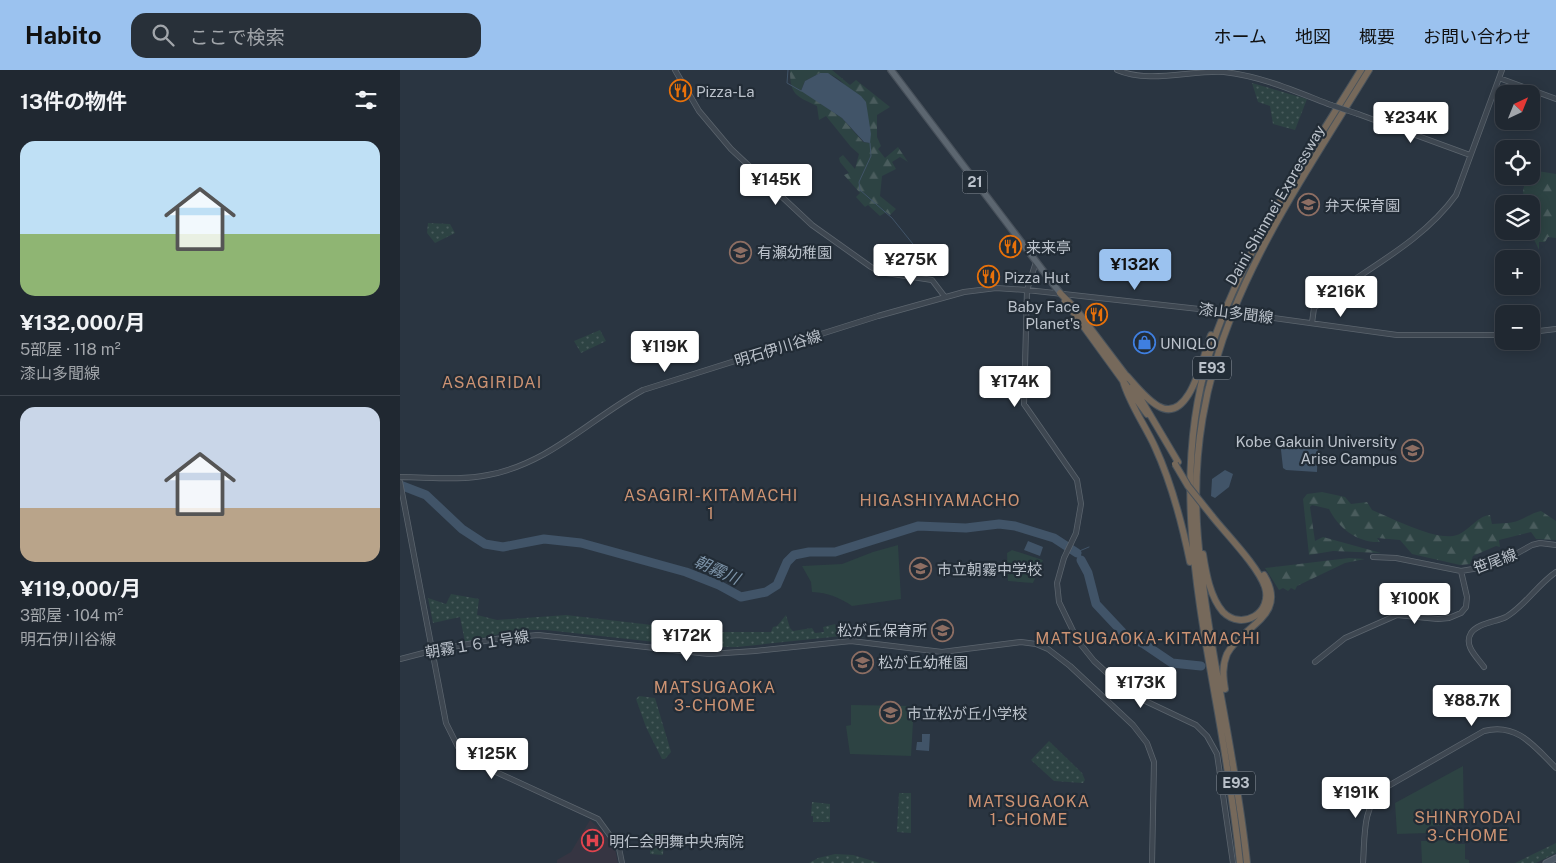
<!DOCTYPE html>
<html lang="ja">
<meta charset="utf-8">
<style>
:root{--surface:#202831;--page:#283039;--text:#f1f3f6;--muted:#a2a6ab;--line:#3d444d;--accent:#9bc2ef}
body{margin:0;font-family:"Public Sans","Noto Sans JP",sans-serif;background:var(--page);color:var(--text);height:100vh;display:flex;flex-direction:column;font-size:19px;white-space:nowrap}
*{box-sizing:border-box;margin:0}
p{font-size:16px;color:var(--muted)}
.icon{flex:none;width:28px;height:28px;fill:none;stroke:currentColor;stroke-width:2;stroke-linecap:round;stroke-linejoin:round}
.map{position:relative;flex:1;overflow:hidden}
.drawer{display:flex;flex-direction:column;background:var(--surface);width:400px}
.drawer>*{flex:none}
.needle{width:32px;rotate:43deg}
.buttons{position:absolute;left:1095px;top:15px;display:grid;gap:10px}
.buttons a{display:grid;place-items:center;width:45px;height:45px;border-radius:10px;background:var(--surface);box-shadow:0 2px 12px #0003,0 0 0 1px var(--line);font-size:25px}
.price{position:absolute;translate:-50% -42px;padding:0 11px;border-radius:5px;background:#fff;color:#222;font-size:16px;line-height:32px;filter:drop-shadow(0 1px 2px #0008)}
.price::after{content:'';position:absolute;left:50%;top:30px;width:15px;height:11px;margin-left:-8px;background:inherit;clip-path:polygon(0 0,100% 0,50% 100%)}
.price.on{background:var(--accent);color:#111}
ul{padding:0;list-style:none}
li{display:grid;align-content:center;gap:10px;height:265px;padding:0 20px}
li+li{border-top:1px solid var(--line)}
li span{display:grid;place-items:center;height:155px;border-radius:15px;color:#555}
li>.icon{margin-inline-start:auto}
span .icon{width:90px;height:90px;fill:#fffc;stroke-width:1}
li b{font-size:21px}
h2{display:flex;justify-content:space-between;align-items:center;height:60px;padding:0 20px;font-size:21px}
header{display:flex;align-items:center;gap:30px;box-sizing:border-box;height:70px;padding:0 25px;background:var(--accent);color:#111}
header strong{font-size:24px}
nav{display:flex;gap:28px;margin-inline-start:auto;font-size:18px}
.search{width:350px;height:45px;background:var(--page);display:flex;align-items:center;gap:12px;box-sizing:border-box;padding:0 18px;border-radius:15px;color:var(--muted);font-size:19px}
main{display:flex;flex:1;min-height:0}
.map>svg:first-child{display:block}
.medical{fill:#363542}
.grass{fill:#2d4343}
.forest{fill:url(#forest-firs);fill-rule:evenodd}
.park{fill:url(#park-dots)}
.water{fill:#415468}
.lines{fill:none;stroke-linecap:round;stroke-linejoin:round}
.stream{stroke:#415468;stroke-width:1}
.river{stroke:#415468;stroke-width:9}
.tertiary-casing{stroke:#5c656e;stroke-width:6}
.secondary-casing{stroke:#5c656e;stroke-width:7}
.primary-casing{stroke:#47505a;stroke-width:8}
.motorway-casing{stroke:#48525b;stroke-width:8}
.tertiary{stroke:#3e4751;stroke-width:4.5}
.secondary{stroke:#4c5763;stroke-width:5}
.primary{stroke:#5c6670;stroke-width:5.5}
.motorway{stroke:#76695b;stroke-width:6}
.tertiary-bridge-casing{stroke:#5c656e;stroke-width:6;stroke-linecap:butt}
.motorway-bridge-casing{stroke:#48525b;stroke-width:8;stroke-linecap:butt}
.tertiary-bridge{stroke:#3e4751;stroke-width:4.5}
.motorway-bridge{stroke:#76695b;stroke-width:6}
.labels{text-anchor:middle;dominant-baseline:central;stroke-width:4.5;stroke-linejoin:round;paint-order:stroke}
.shield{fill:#222c36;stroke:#8d959e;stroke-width:1}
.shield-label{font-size:14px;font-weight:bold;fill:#bbc2cb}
.poi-label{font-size:15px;fill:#bbc2cb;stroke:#222c36;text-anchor:start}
.street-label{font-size:15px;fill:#bbc2cb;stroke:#222c36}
.neighbourhood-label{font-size:16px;letter-spacing:1px;fill:#cd9373;stroke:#222c36}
.water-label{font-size:16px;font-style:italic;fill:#7e95aa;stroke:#222c36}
</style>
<header>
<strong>Habito</strong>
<div class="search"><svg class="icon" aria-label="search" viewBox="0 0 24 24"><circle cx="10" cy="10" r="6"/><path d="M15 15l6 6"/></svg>ここで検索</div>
<nav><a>ホーム</a><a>地図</a><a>概要</a><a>お問い合わせ</a></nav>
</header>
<main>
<section class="drawer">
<h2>13件の物件<svg class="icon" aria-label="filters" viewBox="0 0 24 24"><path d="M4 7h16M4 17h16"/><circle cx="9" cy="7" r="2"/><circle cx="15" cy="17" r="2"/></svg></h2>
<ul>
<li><span style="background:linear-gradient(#bfe0f5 60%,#8fb573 0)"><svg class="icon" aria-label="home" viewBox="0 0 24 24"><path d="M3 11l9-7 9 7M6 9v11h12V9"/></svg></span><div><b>¥132,000/月</b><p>5部屋 · 118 m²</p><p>漆山多聞線</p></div></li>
<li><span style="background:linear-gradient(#c9d6e8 65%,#b9a48a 0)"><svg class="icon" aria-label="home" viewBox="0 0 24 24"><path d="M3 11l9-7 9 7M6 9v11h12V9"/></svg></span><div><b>¥119,000/月</b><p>3部屋 · 104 m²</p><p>明石伊川谷線</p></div></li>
</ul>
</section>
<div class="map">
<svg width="1156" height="793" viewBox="0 0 1156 793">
<defs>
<pattern id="forest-firs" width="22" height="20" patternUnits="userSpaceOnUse" patternTransform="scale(1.25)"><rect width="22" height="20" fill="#2d4343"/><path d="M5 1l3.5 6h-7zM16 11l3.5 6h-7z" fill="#4a5c5d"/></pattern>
<pattern id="park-dots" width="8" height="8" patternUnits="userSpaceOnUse" patternTransform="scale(1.25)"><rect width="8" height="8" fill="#2d4343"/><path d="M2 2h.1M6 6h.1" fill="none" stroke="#4a5c5d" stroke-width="1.8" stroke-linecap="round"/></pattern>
</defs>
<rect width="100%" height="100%" fill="#2a3541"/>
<path class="medical" d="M190,750L208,768L215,779L218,793H157V790L171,782Z"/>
<path class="grass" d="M498,475L501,529L452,536C439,527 428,523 412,522L411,512L402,496L442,494L473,482Z
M612,480L643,490L633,513L608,511L607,483Z
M451,635L514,636L511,686L450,684L446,656L451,655Z
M1063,696L1064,747H1055V755L1029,756V763L997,764L995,733Z
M1055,770V774H1065V789L1069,790V793H1022L1021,771Z"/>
<path class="forest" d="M390,0H432L450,15L456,10L490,37L477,45V67L481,76L478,79L485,88L498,77L508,92L500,87L492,92L496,99L482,106L480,126L496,139L490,145L486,142L480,146L468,135L465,137L456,127L460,123L444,105L449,103L440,92L439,88L443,85L455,99L459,84L451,77L426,46L419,50L417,36C396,26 390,25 390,0ZM420,3C452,2 460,49 470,73L463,72L442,48L401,20L405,11Z
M1131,100L1156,104V168L1148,167L1145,172H1139V180L1130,161L1131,134H1124L1123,121L1126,106H1131Z
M922,422L945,427L951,434L967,432L972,440C992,448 1037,472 1057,465C1069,461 1077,446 1090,445L1092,454C1102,453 1113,454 1122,449C1129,446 1132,443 1141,441L1156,451V470L1136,469L1131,462L1099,470L1100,477L1096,476L1073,486L1070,494L1060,495L1012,484L1000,470L977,468L980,472C958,473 939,459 929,439L912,435L910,437L915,471L923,467L981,483L933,481L909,485L903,429L907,424Z
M949,488L965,489L945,493L897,516L895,520L891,518L888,521L883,518L879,520L865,498Z"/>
<path class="park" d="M852,13L907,29L895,60L873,54L870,36L858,32Z
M28,153L50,154L55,163L35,173L27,163Z
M200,260L206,271L181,283L174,271Z
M51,524L79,529L77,545L97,550L166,545L312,562H371L373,557L377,556L386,545L390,558L393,561L412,558L415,563L424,562L423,557L435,554L437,559L451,558L464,568L451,565L337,577H301L146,560H116L65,572L60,547L33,553L28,528L46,534Z
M239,626L255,628L271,682L265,689H262L246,657L236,629Z
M649,671L682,703L685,710L683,713L654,711L631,690Z
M499,723H511V763L497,762Z
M412,732L430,734V752H413V746H411Z
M250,764H264L263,785L250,784Z
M1156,773V783L1136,793H1115Z
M435,784L453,785L480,793H409L418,788Z"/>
<path class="water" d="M420,3H428L461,26L466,32L471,64L470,73L464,72L442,48L401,21L405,11Z
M882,367L918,371L917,402L886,400L883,398L880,371Z
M825,400L833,404L829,417L815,428L811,426L812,409Z
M628,471L643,477L640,486L624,480Z
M522,664H530L529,681L516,680L517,672H522Z"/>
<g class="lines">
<path class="stream" d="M388,0L387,13L401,21
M470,73L471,86L459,112L460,120L492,148L525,189
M677,482L689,477"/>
<path class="river" d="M0,415L26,425L62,459L85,474L103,477L144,469L181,473L286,502L319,515L341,527L366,522L377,515L387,492L394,485L409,482H435L518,456L566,458L599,454L615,456L654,468L677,483
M681,490L688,503L696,534L726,566L744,574L772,593L801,596"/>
<defs>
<path id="tertiary" d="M275,0L299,41L331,79L412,155L471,197L480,202L532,210L545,227
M717,0C750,14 790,0 824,2C861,6 897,22 931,35
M1099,8L1156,29
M958,44L1070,85
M636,192L627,220L624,334L677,410L681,434L676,463L664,488L657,513L659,532L678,571L694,591L719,614L739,628L796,655L807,666L817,684L833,793
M852,245L997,265H1104
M912,253L914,238C961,201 1020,175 1056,125L1102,0
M1131,262L1156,259
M0,407C29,407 59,411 88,405C149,394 191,348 243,320L478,246L564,222L596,218L627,220L808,240
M0,412L46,653L58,677L72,691L198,749L219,778L222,793
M973,487L996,488L1061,501L1085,497L1105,490L1132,475L1140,473L1156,475
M0,589L31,581L95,569L138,565L309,584L355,581L451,571L542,582L621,572L636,574L648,579L670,596L733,655L747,673L754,692L752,793
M915,592L945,568L997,545L1038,549L1049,548L1061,543L1066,537L1067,527L1061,501
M1084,597C1078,588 1063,576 1071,563C1078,553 1096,552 1106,547C1125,536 1138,514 1156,502
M963,793C965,767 962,737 983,719L1084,661C1117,652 1135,677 1156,698"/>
<path id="secondary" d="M1146,793L1156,788"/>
<path id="primary" d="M491,0L660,223"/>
<path id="motorway" d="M660,223L675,238L728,308
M665,231L747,344
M727,306C736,316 746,329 758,336C790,355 803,285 811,265
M723,311C730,335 745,355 755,377C772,414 782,453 790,492
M733,316L778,392
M803,484C806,503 810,527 823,542C842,561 873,543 865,517C858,496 826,464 812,446
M825,619C823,607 822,596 827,584C842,555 889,547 864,505
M840,793C834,737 825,682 815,626C795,513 774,398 809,285C841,182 905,91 961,0
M847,793C836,684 807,577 798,468C782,278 875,153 969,0"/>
</defs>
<use href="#tertiary" class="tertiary-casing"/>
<use href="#secondary" class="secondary-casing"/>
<use href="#primary" class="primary-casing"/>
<use href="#motorway" class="motorway-casing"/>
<use href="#tertiary" class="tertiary"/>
<use href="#secondary" class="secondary"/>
<use href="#primary" class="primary"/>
<use href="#motorway" class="motorway"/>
<defs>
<path id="tertiary-bridge" d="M931,35L958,44
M808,240L852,245"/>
<path id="motorway-bridge" d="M775,394L788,416L812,446"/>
</defs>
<use href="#tertiary-bridge" class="tertiary-bridge-casing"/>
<use href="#motorway-bridge" class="motorway-bridge-casing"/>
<use href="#tertiary-bridge" class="tertiary-bridge"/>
<use href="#motorway-bridge" class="motorway-bridge"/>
</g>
<defs>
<symbol id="restaurant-ring" viewBox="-11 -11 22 22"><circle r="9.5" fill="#222c36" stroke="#e8710a" stroke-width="1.5"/><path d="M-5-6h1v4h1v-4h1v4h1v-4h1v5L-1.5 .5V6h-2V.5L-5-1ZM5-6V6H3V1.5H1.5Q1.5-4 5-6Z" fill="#e8710a"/></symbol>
<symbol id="school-ring" viewBox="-11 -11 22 22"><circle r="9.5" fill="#222c36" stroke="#8d6e63" stroke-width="1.5"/><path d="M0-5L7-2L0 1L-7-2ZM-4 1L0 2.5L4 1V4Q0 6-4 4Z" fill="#8d6e63"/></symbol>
<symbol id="shop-ring" viewBox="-11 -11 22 22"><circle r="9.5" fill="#222c36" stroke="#3f7fe0" stroke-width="1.5"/><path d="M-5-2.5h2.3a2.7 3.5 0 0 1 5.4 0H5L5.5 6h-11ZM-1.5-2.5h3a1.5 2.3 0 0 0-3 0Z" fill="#3f7fe0"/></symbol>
<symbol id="university-ring" viewBox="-11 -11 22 22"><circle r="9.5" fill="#222c36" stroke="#8d6e63" stroke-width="1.5"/><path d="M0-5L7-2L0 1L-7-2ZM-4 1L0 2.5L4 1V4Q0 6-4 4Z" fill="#8d6e63"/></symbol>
<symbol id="hospital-ring" viewBox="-11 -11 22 22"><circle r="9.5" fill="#222c36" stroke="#e0444e" stroke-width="1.5"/><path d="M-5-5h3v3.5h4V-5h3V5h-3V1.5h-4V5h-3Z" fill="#e0444e"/></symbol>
</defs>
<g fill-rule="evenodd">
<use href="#restaurant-ring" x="268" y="8" width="25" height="25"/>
<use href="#school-ring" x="896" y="122" width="25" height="25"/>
<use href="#restaurant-ring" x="598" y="164" width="25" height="25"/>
<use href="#school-ring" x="328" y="170" width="25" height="25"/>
<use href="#restaurant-ring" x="576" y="194" width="25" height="25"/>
<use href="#restaurant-ring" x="684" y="232" width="25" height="25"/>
<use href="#shop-ring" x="732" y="260" width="25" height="25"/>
<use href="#university-ring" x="1000" y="368" width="25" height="25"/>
<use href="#school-ring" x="508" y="486" width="25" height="25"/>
<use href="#school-ring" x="530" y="548" width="25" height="25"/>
<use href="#school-ring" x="450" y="580" width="25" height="25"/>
<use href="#school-ring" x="478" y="630" width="25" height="25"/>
<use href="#hospital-ring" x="180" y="758" width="25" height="25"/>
</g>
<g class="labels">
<g class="shield">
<rect x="562.5" y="100.5" width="25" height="23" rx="4"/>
<rect x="793" y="286.5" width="38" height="23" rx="4"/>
<rect x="817" y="701.5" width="38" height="23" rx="4"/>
</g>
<g class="shield-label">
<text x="575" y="112">21</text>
<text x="812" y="298">E93</text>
<text x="836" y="713">E93</text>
</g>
<g class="poi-label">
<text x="296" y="21">Pizza-La</text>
<text x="925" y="135">弁天保育園</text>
<text x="626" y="177">来来亭</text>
<text x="357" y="182">有瀬幼稚園</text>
<text x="604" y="207">Pizza Hut</text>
<text x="680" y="236" text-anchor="end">Baby Face<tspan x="680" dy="17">Planet's</tspan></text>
<text x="760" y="273">UNIQLO</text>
<text x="997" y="371" text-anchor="end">Kobe Gakuin University<tspan x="997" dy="17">Arise Campus</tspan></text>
<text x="537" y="499">市立朝霧中学校</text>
<text x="527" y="560" text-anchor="end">松が丘保育所</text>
<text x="478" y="592">松が丘幼稚園</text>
<text x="507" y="643">市立松が丘小学校</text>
<text x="209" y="771">明仁会明舞中央病院</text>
</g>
<g class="street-label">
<text transform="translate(875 135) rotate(-60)">Daini Shinmei Expressway</text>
<text transform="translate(836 243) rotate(7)">漆山多聞線</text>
<text transform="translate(378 278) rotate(-17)">明石伊川谷線</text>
<text transform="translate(1095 491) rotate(-20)">笹尾線</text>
<text transform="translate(77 574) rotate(-9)">朝霧１６１号線</text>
</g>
<g class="neighbourhood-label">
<text x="92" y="312">ASAGIRIDAI</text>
<text x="311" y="425">ASAGIRI-KITAMACHI<tspan x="311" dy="18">1</tspan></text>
<text x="540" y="430">HIGASHIYAMACHO</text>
<text x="748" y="568">MATSUGAOKA-KITAMACHI</text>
<text x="315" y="617">MATSUGAOKA<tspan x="315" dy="18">3-CHOME</tspan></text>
<text x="629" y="731">MATSUGAOKA<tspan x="629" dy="18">1-CHOME</tspan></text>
<text x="1068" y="747">SHINRYODAI<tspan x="1068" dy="18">3-CHOME</tspan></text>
</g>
<g class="water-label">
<text transform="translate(317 500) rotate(24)">朝霧川</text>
</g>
</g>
</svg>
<div class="buttons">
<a><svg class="needle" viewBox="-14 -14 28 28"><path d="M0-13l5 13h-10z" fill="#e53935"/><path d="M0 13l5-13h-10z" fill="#a2a6ab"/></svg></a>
<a><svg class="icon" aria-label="locate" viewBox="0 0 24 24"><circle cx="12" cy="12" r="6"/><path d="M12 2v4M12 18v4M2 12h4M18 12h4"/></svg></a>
<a><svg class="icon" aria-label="layers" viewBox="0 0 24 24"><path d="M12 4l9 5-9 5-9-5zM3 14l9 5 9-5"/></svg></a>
<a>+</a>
<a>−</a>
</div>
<b class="price" style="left:1011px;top:74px">¥234K</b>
<b class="price" style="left:376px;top:136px">¥145K</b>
<b class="price" style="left:511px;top:216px">¥275K</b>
<b class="price on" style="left:735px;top:221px">¥132K</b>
<b class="price" style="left:941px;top:248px">¥216K</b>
<b class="price" style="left:265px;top:303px">¥119K</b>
<b class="price" style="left:615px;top:338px">¥174K</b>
<b class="price" style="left:1015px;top:555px">¥100K</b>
<b class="price" style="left:287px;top:592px">¥172K</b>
<b class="price" style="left:741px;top:639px">¥173K</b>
<b class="price" style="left:1072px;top:657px">¥88.7K</b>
<b class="price" style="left:92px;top:710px">¥125K</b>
<b class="price" style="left:956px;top:749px">¥191K</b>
</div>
</main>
